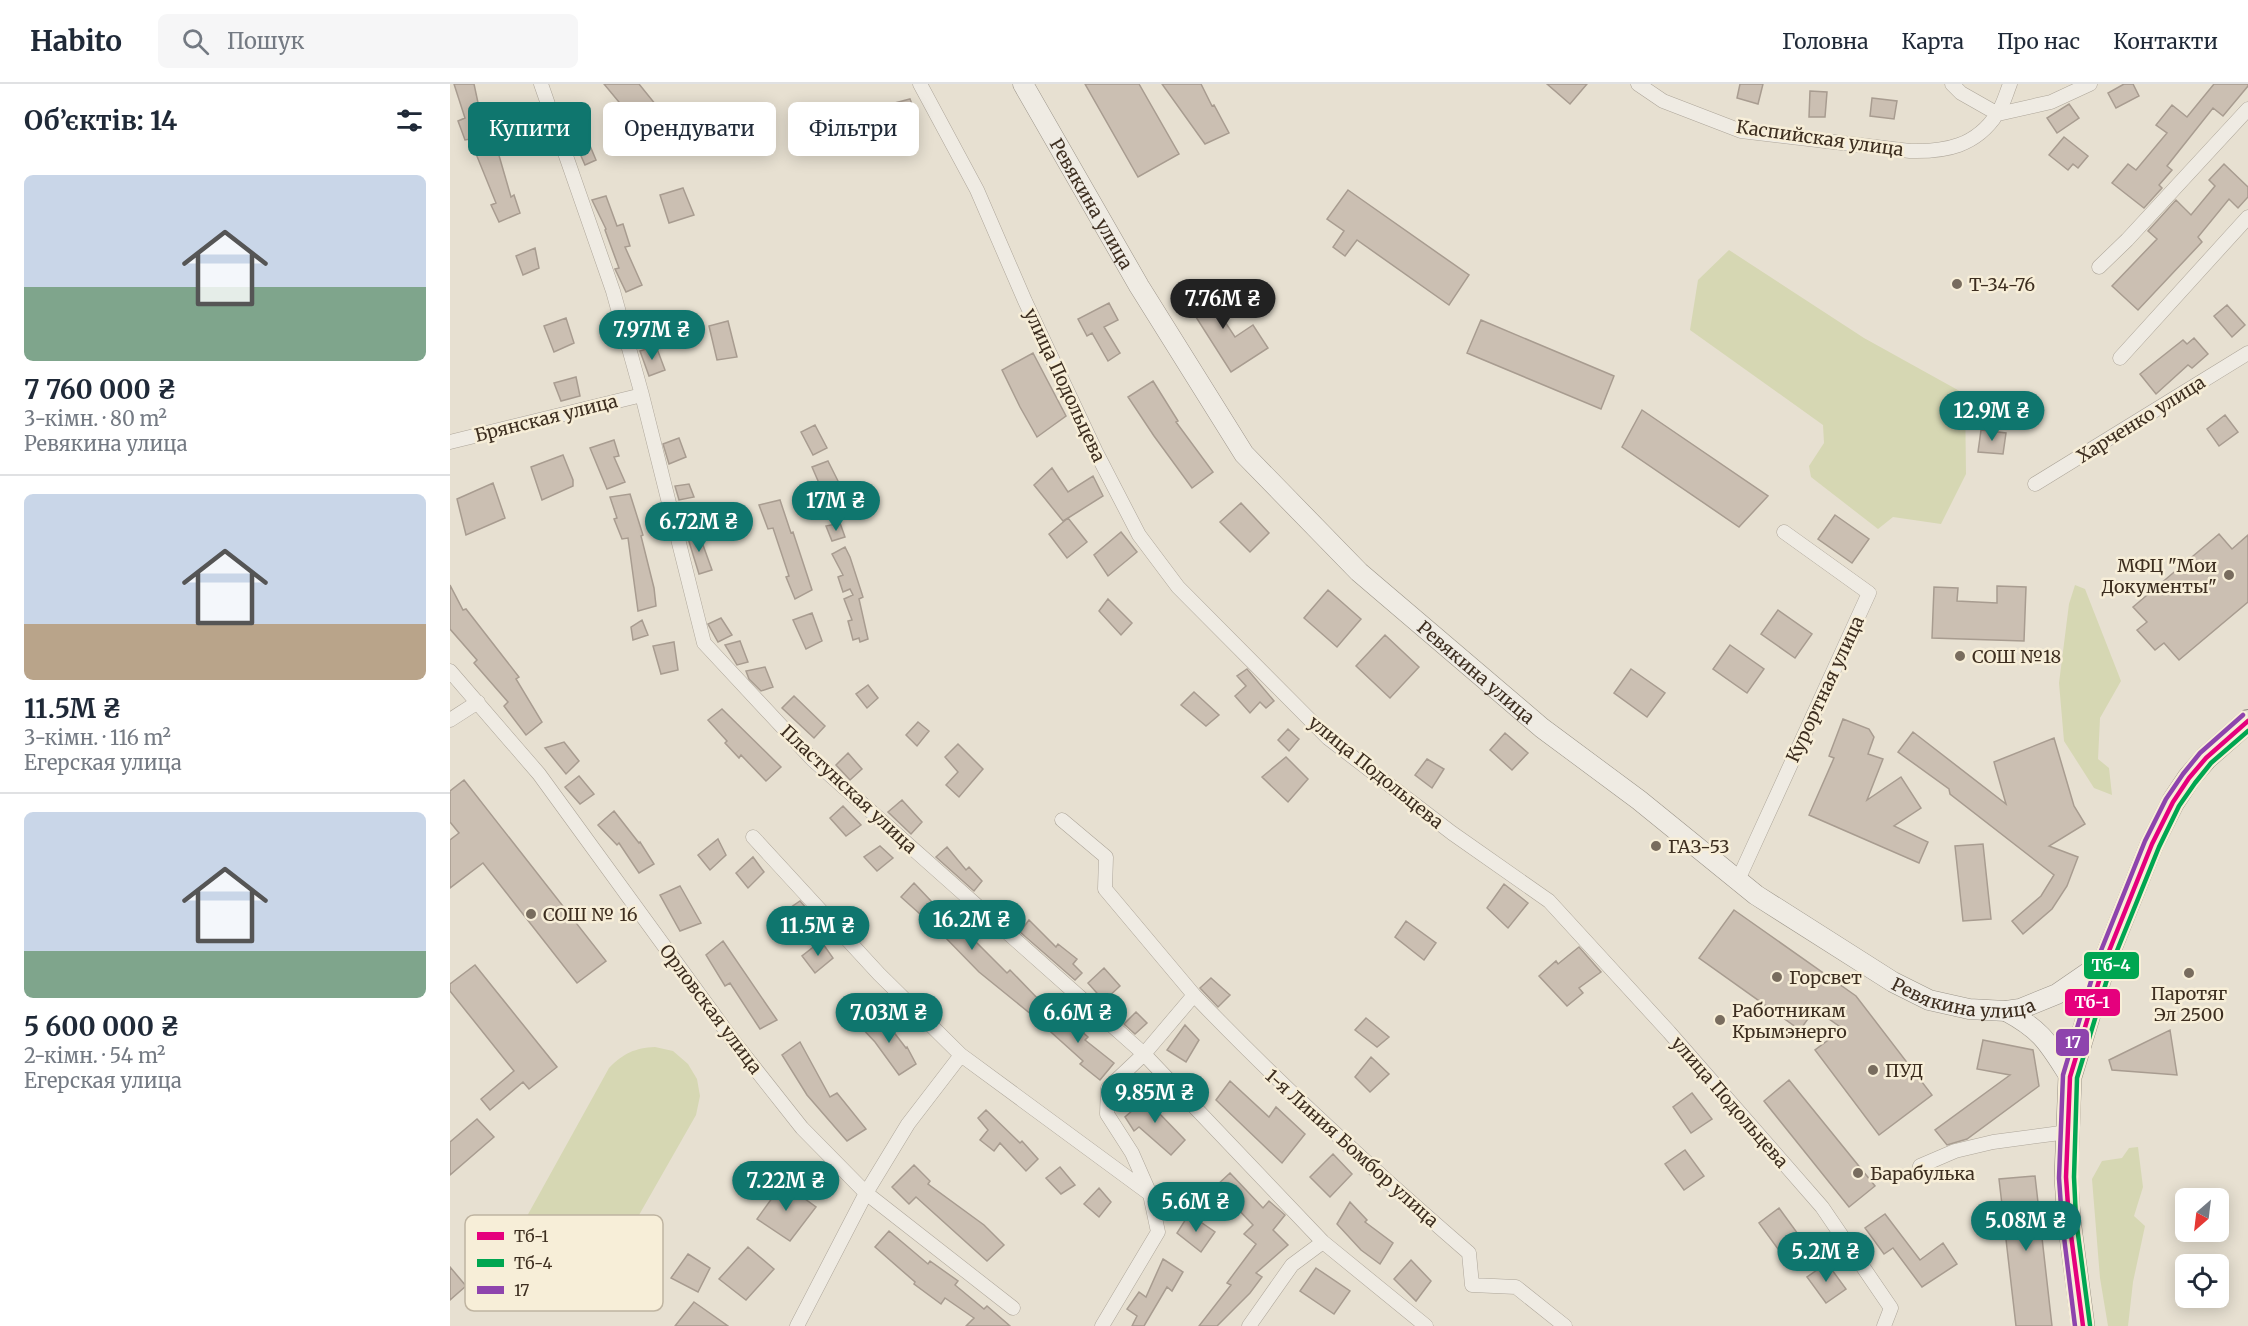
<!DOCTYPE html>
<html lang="uk">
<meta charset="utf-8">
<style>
:root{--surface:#fff;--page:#f6f6f7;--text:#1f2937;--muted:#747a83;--line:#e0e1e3;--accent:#0f766e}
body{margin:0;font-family:Merriweather,serif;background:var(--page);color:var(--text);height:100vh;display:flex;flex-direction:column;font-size:22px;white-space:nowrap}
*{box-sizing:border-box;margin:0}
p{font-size:20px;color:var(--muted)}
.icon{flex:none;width:33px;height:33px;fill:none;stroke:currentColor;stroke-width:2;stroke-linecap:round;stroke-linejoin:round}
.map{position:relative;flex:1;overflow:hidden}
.panel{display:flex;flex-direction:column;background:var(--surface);width:450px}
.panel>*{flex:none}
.banner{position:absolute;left:18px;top:18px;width:570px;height:54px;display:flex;gap:12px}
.needle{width:39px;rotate:208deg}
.buttons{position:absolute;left:1725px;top:1104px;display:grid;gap:12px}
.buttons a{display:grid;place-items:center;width:54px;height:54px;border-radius:9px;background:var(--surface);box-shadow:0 3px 15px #0003;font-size:30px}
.price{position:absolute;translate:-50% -51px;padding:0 14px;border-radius:21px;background:var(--accent);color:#fff;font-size:20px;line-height:39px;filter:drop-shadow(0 2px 3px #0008)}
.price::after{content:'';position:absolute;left:50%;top:36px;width:18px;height:14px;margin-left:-9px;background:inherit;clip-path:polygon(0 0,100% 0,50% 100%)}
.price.active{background:#222;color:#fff}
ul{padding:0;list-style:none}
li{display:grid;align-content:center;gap:12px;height:318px;padding:0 24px}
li+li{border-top:2px solid var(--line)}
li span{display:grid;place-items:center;height:186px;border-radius:9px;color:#555}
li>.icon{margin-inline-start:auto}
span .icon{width:108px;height:108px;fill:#fffc;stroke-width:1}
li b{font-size:26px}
h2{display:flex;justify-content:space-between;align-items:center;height:72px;padding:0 24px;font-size:26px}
.tag{padding:0 21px;border-radius:9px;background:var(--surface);box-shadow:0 3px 15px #0003;font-size:21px;line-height:54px}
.tag.active{background:var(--accent);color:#fff}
header{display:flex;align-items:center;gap:36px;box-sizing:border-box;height:84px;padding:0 30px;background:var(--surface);border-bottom:2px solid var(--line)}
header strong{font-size:28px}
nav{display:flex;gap:33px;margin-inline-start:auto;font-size:21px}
.search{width:420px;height:54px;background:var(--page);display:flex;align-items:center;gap:15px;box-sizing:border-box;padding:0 21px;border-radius:9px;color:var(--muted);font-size:22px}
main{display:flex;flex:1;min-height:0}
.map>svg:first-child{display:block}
.green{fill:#d6d7b3}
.building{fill:#cbbfb2;stroke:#a89c90;stroke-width:1.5}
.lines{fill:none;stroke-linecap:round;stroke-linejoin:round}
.minor-casing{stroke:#ada599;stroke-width:15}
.secondary-casing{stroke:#9c958a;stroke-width:21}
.primary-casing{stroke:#928b80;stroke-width:24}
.minor{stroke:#efebe3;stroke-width:14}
.secondary{stroke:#efebe3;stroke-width:20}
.primary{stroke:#e6e1d4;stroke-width:22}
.bus-1-casing{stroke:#f7eed8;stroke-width:9}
.bus-2-casing{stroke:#f7eed8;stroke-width:9}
.bus-3-casing{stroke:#f7eed8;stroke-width:9}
.bus-1{stroke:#e5007d;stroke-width:4.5}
.bus-2{stroke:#00a651;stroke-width:4.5}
.bus-3{stroke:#8e44ad;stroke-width:4.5}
.poi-dot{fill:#786c5e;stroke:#f7eed8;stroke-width:2}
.labels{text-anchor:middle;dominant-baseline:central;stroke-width:5;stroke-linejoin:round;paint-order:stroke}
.street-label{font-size:18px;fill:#3d2e20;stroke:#f7eed8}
.poi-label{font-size:18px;fill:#3d2e20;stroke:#f7eed8;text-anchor:start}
.key{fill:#f7eed8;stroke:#bfb4a1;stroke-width:1.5}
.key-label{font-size:16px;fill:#3d2e20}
.line-badge{stroke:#f7eed8;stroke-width:2}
.badge-label{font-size:16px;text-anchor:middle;font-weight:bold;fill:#fff}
</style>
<header>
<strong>Habito</strong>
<div class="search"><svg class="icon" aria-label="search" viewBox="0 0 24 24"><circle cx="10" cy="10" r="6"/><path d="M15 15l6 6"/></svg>Пошук</div>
<nav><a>Головна</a><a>Карта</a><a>Про нас</a><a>Контакти</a></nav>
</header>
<main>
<section class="panel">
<h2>Об’єктів: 14<svg class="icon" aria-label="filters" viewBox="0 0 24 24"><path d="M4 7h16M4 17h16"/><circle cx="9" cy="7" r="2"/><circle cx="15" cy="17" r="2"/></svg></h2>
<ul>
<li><span style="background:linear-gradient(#c9d6e8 60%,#7fa58c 0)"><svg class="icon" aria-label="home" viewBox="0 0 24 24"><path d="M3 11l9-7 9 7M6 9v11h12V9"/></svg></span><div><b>7 760 000 ₴</b><p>3-кімн. · 80 m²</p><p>Ревякина улица</p></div></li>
<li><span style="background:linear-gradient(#c9d6e8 70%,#b9a48a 0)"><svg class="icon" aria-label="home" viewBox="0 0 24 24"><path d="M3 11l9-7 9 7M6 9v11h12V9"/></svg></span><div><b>11.5M ₴</b><p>3-кімн. · 116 m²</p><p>Егерская улица</p></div></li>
<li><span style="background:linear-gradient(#c9d6e8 75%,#7fa58c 0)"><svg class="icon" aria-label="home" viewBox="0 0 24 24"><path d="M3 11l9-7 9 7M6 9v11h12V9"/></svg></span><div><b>5 600 000 ₴</b><p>2-кімн. · 54 m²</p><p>Егерская улица</p></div></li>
</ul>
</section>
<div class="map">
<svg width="1798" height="1242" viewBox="0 0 1798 1242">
<rect width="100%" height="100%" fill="#e7e0d1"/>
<path class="green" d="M1279,166L1414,254L1515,310L1516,390L1491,440L1443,433L1428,445L1361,393L1359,382L1374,359L1373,341L1240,246L1248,196Z
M1625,501L1635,505L1671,597L1650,634L1648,675L1659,684L1662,711L1644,704L1614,657L1609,599L1619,520Z
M205,963L223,967L238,980L247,995L250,1012L246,1031L156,1189C128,1214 87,1216 72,1176C68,1165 70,1154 71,1143L159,984C174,969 185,964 205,963Z
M1688,1063L1693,1103L1684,1132L1695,1142L1683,1198L1678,1242H1658L1650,1194L1642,1095L1652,1077L1672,1074L1679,1064Z"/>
<path class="building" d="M4,0H24L30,28H33L48,68L61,113L64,111L70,129L49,138L41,121L46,119L20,55L15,56L8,37L15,34Z
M154,0H189L219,37L198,53Z
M635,0H689L729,70L688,93Z
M712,0H751L762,22L764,21L779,49L755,60Z
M1097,0H1137L1120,20Z
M1290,0H1313L1308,20L1287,14Z
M1674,0H1683L1689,12L1666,24L1658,9Z
M1764,0H1798V2L1773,32L1763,24L1717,82L1722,86L1709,101L1712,104L1694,124L1662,99L1678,80L1686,86L1717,49L1706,41L1722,21L1737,33Z
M1360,7L1377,8L1375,33H1359Z
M1422,14L1447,17L1444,35L1420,32Z
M460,15L467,33L445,41L437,21Z
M1619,20L1629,34L1607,49L1597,34Z
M128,33L146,76L135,81L116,38Z
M1614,53L1638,72L1628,84L1623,80L1618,86L1599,71Z
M1774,80L1798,103V113L1788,124L1779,115L1748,153L1752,158L1688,226L1662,202L1707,155L1698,147L1726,116L1741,131L1765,102L1759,96Z
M233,104L244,131L219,139L210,111Z
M898,106L1019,191L999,221L907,156L895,172L883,163L894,147L877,135Z
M156,112L167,142L173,140L180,162L175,163L192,201L176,208L165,185L169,184L155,146L156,145L142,116Z
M85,164L89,184L73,191L66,172Z
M748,197L785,253L803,241L818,264L781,288L730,208Z
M659,219L668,236L654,243L670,269L658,277L642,249L637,252L628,235Z
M1777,221L1795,241L1782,253L1764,232Z
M116,234L124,259L104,268L94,242Z
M1031,236L1164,292L1151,325L1017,269Z
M278,237L287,273L267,276L259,242Z
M1744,254L1758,270L1742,284L1738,281L1706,310L1690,290L1733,256L1737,260Z
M206,262L215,286L199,292L190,267Z
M583,269L616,332L587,353L570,323L552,286Z
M126,293L130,312L111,317L104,299Z
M703,297L728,337L726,338L763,388L742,404L704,352L678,313Z
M1192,326L1318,412L1289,443L1172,363Z
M1775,331L1788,348L1769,362L1757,345Z
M365,341L377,364L363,371L351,348Z
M1531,346L1556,349L1553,370L1528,368Z
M229,354L236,373L219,380L213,360Z
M164,356L169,372L164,373L175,398L157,405L140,364Z
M113,371L123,396V402L92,416L81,383Z
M378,377L388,397L382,399L395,425L378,430L371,415L375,413L362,383Z
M602,384L618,408L643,392L653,412L618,434L637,458L617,474L599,450L618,434L613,437L584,401Z
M43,399L55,434L16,451L7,415Z
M239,400L244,413L229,416L225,402Z
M180,410L193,451L191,452L204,504L206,522L188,527L178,454L172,455L164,435L167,434L160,413Z
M330,416L341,449L343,448L362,506L345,515L336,493L339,492L323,444L318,445L309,421Z
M791,419L819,449L800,468L770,438Z
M244,426L250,440L237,444L231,431Z
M1385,431L1419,455L1402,479L1368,455Z
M390,439L395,453L382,457L376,442Z
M248,447L262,486L249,490L237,451Z
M671,448L687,468L658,492L644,471Z
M1769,450L1782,465L1798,451V518L1729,576L1714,559L1705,566L1687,546L1697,538L1683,523Z
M395,463L400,473L413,513L409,515L418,555L410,558L409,554L403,556L398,537L402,536L394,515L403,511L400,505L393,508L388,493L393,491L382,470Z
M0,501L13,526L16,525L69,593L66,595L92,638L76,651L54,622L58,618L24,579L27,576L0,545Z
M1547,502L1576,503L1574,557L1482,554L1484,503L1508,504L1507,517L1547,519Z
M878,506L911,535L887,563L854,534Z
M658,515L682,539L671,551L649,527Z
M1328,526L1362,550L1345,574L1311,550Z
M362,529L372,557L356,565L343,536Z
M271,534L282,551L268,558L258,540Z
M192,536L198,551L183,556L181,543Z
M935,551L969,583L940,614L906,582Z
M290,557L298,578L287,581L275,561Z
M224,558L228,586L211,590L203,562Z
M1280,561L1314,585L1297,609L1263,585Z
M315,583L323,603L311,607L299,595L296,587Z
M797,585L824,617L816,624L810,618L800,629L785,612L796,602L787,592Z
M1181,585L1215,609L1197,633L1164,609Z
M418,601L428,614L417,624L406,610Z
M744,608L769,631L756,642L731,621Z
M344,612L375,642L364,654L332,624Z
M272,625L331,683L316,697L291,671L289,674L275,659L277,657L258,636Z
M1393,635L1419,645L1424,653L1418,670L1433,675L1417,716L1451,693L1471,724L1444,742L1478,758L1469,779L1359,731L1384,674L1379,672Z
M468,638L479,647L467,662L456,651Z
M838,645L849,655L839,667L828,656Z
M1463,648L1556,720L1544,678L1604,654L1624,722L1635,740L1599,762L1628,773L1617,802L1602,825L1573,850L1562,837L1591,812L1604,791L1500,710L1499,705L1448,668Z
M1055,649L1078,669L1062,686L1040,666Z
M114,658L129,677L116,690L95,664Z
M508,660L533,685L509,713L496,701L508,688L495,673Z
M398,669L412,685L400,696L386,681Z
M836,673L858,695L838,718L812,693Z
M977,675L994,685L982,704L965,691Z
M129,692L144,710L130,720L115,703Z
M14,696L156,877L127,899L33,779L0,804V756L9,749L0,738V707Z
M452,716L472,738L461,750L438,728Z
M393,722L411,741L396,752L380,734Z
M164,727L189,759L190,758L204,780L189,789L169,759L167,761L148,741Z
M268,755L276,771L260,786L248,771Z
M1533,760L1541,835L1513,837L1505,762Z
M430,762L443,774L427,787L414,773Z
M497,763L516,786L519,783L532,797L524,807L486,773Z
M303,773L314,788L298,804L286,789Z
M464,799L500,837L502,834L557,889L560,886L592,919L582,931L529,888L489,847L451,813Z
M1054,800L1078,819L1058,844L1037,824Z
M230,802L251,839L230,847L210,811Z
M350,817L357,825L332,849L321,837Z
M1284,826L1406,912L1482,1011L1429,1051L1365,966L1393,945L1365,925L1350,946L1249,874Z
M579,836L606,863L608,860L627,875L623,880L632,889L625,896L570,848Z
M956,837L986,859L974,876L945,853Z
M273,857L327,936L310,945L280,899L275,902L256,871Z
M371,857L383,874L365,889L352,872Z
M1129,863L1151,888L1129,904L1133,909L1117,922L1089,892L1106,877L1108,880Z
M25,881L107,983L79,1005L73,998L40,1026L31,1015L64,987L0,907V900Z
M654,884L670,902L654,917L638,899Z
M761,894L780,911L768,923L750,904Z
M608,926L638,953L635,956L664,979L650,996L630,980L633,977L592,940Z
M686,928L697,939L685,950L674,940Z
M429,929L456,964L457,963L466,980L449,991L425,958L409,941Z
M916,934L939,953L927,963L905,946Z
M735,941L749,956L736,978L717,966Z
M1720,946L1727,991L1662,986L1659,976Z
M1533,956L1583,966L1589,1002L1517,1055L1497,1061L1485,1046L1560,991L1527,985Z
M350,958L380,1013L387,1009L416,1045L397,1057L357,1011L332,971Z
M921,973L939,990L920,1008L905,993Z
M1339,996L1425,1102L1399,1123L1314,1017Z
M780,997L819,1033L826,1023L855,1050L832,1079L766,1016Z
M706,1006L713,1021L707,1027L735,1056L721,1071L689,1043L684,1047L675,1033Z
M1242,1009L1262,1035L1241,1049L1223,1023Z
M536,1026L570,1059L572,1057L588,1075L576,1087L550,1059L544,1067L530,1056L538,1046L528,1034Z
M27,1035L44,1053L0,1091V1058Z
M1235,1066L1254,1092L1234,1106L1215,1080Z
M883,1070L902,1090L880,1113L860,1093Z
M464,1081L480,1097L478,1100L534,1141L554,1161L537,1177L466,1113L459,1120L442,1103Z
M610,1083L625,1101L611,1110L596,1094Z
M780,1089L813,1124L819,1117L835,1131L823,1146L838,1161L806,1189L812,1193L800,1209L767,1242H749L781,1201L777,1199L806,1160L794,1150L803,1141L766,1102Z
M1585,1092L1602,1242H1566L1549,1095Z
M333,1099L366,1123L340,1157L307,1135Z
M649,1104L661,1118L649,1133L634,1120Z
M900,1118L917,1136L915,1138L943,1159L930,1180L911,1166L887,1140Z
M1329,1124L1348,1150L1328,1165L1309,1139Z
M739,1130L765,1148L751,1168L727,1149Z
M1435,1130L1470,1176L1493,1159L1507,1180L1472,1203L1443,1164L1434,1170L1415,1144Z
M439,1147L478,1180L480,1177L508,1197L505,1201L534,1225L537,1222L560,1242H516L524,1234L495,1214L491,1220L464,1200L465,1198L425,1163Z
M298,1163L324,1185L296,1216L269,1195Z
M238,1170L260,1184L248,1208L221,1194Z
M713,1175L733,1188L722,1207L717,1203L694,1242H682L687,1232L677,1225L689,1208L696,1213Z
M961,1176L981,1197L966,1217L944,1195Z
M1377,1179L1396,1205L1376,1219L1357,1193Z
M0,1183L16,1202L0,1216Z
M866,1184L900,1207L884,1230L850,1207Z
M244,1218L278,1242H225Z"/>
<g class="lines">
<defs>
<path id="minor" d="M91,0L163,207L192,311L254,559L363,676L694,970L873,1158L976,1242
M470,0L527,106L575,217L646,368L689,451L728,503L878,654L1002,749L1099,817L1219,948L1372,1123L1441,1224L1434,1242
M1188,0L1213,17L1291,47L1460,67C1496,68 1526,62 1547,30C1553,22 1556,10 1560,0
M1502,0L1511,9L1548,30
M1548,30L1601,18L1640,0
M1649,183L1677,156L1798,25
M1670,274L1798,133
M0,358L192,311
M1585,400L1798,269
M0,587L89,690L284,958L352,1044L416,1109L563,1224
M0,636L28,618
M612,736L656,773L655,805L744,911
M303,753L429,890L511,971L700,1110L708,1148L652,1242
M1288,796L1419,509L1334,448
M1470,1082L1505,1067L1543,1058L1618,1048
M700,1110L682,1069L657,1030L658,1004L694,970L744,911C832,1003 923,1086 1019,1169L1022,1201L1066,1203L1115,1242
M347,1242L416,1109L458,1040L511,971
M799,1242L842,1181L873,1158"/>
<g id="secondary">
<path id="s1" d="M573,0L689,202L794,370L909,488L1092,644L1189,716L1306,811L1443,898L1479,916L1519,925L1556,927L1570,925L1607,910L1655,877"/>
<path d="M1556,927C1593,947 1598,959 1620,993"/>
</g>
<path id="primary" d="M1633,1242L1619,1136L1616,1093L1620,993L1655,877L1702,760L1723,718L1739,694L1756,674L1798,637"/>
</defs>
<use href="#minor" class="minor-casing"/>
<use href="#secondary" class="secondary-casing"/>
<use href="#primary" class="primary-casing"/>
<use href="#minor" class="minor"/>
<use href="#secondary" class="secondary"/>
<use href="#primary" class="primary"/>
<defs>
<path id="bus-1" d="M1633,1242L1619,1136L1616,1093L1620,993L1655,877L1702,760L1723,718L1739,694L1756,674L1798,637"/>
<path id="bus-2" d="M1640,1241L1626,1135L1624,1093L1627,994L1662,879L1709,763L1729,722L1745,699L1761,679L1798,647"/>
<path id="bus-3" d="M1625,1242L1612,1137L1609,1094L1613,991L1648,874L1695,757L1716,715L1733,690L1750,669L1793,631"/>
</defs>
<use href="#bus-1" class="bus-1-casing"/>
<use href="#bus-2" class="bus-2-casing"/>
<use href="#bus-3" class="bus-3-casing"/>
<use href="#bus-1" class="bus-1"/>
<use href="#bus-2" class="bus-2"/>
<use href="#bus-3" class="bus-3"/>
</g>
<g class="poi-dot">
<circle cx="1507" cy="200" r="6"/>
<circle cx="1779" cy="491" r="6"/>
<circle cx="1510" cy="572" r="6"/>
<circle cx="1206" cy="762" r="6"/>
<circle cx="81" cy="830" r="6"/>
<circle cx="1739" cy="889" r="6"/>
<circle cx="1327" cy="893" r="6"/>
<circle cx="1270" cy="936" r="6"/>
<circle cx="1423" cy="986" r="6"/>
<circle cx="1408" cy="1089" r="6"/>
</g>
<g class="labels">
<g class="street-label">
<text transform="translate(1370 54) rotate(8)">Каспийская улица</text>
<text stroke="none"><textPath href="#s1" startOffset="138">Ревякина улица</textPath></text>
<text transform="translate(615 301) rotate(65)">улица Подольцева</text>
<text transform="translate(96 334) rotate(-14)">Брянская улица</text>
<text transform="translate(1691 335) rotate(-32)">Харченко улица</text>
<text stroke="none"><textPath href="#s1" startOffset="750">Ревякина улица</textPath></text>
<text transform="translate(1375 605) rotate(-65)">Курортная улица</text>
<text transform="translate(926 688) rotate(39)">улица Подольцева</text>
<text transform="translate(399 705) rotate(43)">Пластунская улица</text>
<text stroke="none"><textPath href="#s1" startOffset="1344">Ревякина улица</textPath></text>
<text transform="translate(261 925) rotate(53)">Орловская улица</text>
<text transform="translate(1280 1018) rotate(49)">улица Подольцева</text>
<text transform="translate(902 1064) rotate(42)">1-я Линия Бомбор улица</text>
</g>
<g class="poi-label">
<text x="1519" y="200">Т-34-76</text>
<text x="1767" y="481" text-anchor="end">МФЦ "Мои<tspan x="1767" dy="21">Документы"</tspan></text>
<text x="1522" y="572">СОШ №18</text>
<text x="1218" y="762">ГАЗ-53</text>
<text x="93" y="830">СОШ № 16</text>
<text x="1339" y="893">Горсвет</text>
<text x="1739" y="909" text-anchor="middle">Паротяг<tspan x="1739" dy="21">Эл 2500</tspan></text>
<text x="1282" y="926">Работникам<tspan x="1282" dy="21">Крымэнерго</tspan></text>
<text x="1435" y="986">ПУД</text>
<text x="1420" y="1089">Барабулька</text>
</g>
</g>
<rect x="15" y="1131" width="198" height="96" rx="9" class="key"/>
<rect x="27" y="1148" width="27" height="8" fill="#e5007d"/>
<rect x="27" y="1175" width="27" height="8" fill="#00a651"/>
<rect x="27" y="1202" width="27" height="8" fill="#8e44ad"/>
<g class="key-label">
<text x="64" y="1158">Тб-1</text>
<text x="64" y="1185">Тб-4</text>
<text x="64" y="1212">17</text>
</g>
<g class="line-badge">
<rect x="1633" y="867" width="57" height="29" rx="6" fill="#00a651"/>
<rect x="1614" y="904" width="57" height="29" rx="6" fill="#e5007d"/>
<rect x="1605" y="944" width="35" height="29" rx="6" fill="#8e44ad"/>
</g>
<g class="badge-label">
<text x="1661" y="887">Тб-4</text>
<text x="1642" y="924">Тб-1</text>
<text x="1623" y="964">17</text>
</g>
</svg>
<div class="buttons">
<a><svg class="needle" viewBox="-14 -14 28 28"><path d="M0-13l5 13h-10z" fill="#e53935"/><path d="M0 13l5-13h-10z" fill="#747a83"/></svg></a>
<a><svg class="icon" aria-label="locate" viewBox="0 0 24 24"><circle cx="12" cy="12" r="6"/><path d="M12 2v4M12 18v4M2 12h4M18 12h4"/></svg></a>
</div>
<b class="price active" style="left:773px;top:246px">7.76M ₴</b>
<b class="price" style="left:202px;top:277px">7.97M ₴</b>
<b class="price" style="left:1542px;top:358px">12.9M ₴</b>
<b class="price" style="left:386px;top:448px">17M ₴</b>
<b class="price" style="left:249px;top:469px">6.72M ₴</b>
<b class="price" style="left:522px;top:867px">16.2M ₴</b>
<b class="price" style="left:368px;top:873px">11.5M ₴</b>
<b class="price" style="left:439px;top:960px">7.03M ₴</b>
<b class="price" style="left:628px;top:960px">6.6M ₴</b>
<b class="price" style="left:705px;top:1040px">9.85M ₴</b>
<b class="price" style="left:336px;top:1128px">7.22M ₴</b>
<b class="price" style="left:746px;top:1149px">5.6M ₴</b>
<b class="price" style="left:1576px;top:1168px">5.08M ₴</b>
<b class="price" style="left:1376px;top:1199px">5.2M ₴</b>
<div class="banner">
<a class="tag active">Купити</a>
<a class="tag">Орендувати</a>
<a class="tag">Фільтри</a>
</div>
</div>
</main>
